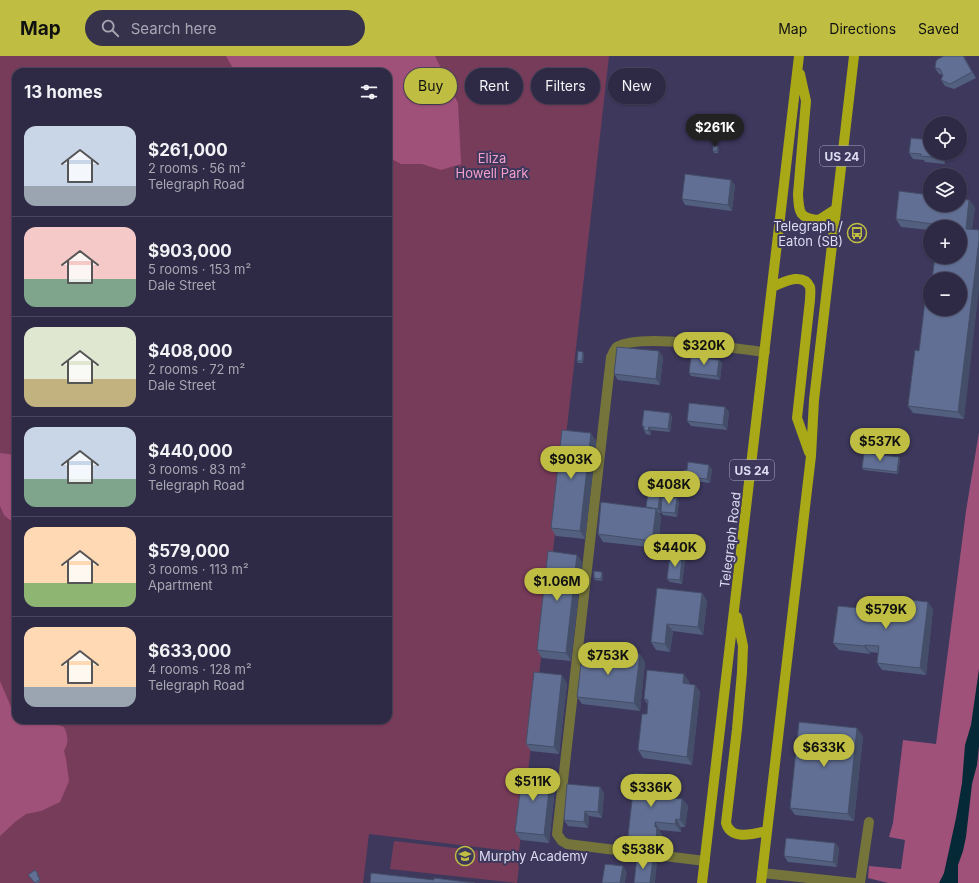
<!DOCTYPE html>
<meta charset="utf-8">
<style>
:root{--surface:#2e2a45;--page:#36324c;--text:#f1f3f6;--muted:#a7a7b3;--line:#49465e;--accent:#bfbe42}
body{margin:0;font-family:Inter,sans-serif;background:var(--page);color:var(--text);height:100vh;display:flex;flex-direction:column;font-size:15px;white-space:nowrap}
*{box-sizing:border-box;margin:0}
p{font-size:13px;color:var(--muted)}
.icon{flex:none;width:22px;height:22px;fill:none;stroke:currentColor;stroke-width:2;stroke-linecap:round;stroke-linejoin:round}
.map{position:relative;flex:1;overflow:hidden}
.drawer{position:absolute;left:12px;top:12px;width:380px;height:656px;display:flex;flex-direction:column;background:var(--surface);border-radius:12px;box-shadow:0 1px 3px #0004,0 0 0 1px var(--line)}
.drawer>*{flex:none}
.top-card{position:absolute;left:404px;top:12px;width:380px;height:36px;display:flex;gap:8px}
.buttons{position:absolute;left:923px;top:60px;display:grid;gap:8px}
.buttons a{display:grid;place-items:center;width:44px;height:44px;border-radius:50%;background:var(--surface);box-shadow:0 1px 3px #0004,0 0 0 1px var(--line);font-size:20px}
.price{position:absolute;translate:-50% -34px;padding:0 9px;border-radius:14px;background:var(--accent);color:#111;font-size:13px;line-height:26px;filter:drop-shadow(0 1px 2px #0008)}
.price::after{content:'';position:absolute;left:50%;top:24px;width:12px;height:9px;margin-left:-6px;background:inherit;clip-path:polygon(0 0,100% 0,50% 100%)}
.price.selected{background:#222;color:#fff}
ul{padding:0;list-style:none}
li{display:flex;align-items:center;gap:12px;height:100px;padding:0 12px}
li+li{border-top:1px solid var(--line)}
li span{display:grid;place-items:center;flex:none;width:112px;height:80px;border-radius:12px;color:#555}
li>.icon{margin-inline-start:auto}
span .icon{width:48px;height:48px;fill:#fffc;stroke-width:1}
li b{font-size:17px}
h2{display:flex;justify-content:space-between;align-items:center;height:48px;padding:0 12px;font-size:17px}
.pill{padding:0 14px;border-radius:18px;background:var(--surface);box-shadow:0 1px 3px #0004,0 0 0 1px var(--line);font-size:14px;line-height:36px}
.pill.selected{background:var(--accent);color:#111}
header{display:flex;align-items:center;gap:24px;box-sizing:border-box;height:56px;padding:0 20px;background:var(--accent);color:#111}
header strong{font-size:19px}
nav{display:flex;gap:22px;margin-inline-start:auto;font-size:14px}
.search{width:280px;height:36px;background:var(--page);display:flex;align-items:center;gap:10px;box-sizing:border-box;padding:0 14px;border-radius:22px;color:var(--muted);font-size:15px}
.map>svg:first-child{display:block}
.green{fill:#783c5b;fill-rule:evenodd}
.forest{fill:#a0517a}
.water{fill:#062937}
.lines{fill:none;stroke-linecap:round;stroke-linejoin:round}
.minor{stroke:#74743b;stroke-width:10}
.major{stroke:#a9a817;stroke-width:10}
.wall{fill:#535f7f}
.shaded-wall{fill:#444e68}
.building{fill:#616f94;stroke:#444e68}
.labels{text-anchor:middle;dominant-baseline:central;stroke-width:4;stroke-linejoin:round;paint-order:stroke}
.shield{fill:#3d385c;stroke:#adabc5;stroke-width:1}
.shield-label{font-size:12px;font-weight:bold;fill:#dddcf2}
.park-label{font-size:13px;fill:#f69fc9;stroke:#3d385c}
.poi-label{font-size:13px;fill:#dddcf2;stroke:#3d385c;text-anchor:end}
.street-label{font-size:13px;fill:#dddcf2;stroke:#3d385c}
</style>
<header>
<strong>Map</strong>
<div class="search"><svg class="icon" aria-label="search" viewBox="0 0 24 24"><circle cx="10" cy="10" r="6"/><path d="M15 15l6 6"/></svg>Search here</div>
<nav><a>Map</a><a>Directions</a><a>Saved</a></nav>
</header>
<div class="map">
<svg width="979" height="827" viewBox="0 0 979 827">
<rect width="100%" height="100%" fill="#3d385c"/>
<path class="green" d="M0,0H609L519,796L369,778L363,827H0ZM16,16H388V664H16Z
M394,785L489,796V798L520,801L517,827L390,813Z"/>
<path class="forest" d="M226,0H435L458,47L461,108L441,114L422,108H401L388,101V16H235Z
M979,376V827H888L868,822L869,810L901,813L905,784L889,781L893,767L903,684L936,688L966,455Z
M0,397L16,399V469L4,459L0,450Z
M0,625L11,651L16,655V664C33,664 48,665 64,671C68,680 69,686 64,695L66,703L69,725L60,746L41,755L26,758L15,766L0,780Z"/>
<path class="water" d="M979,613V690L977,709L972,728L966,781L963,795L958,809V827H939L944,817L956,762L962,727L965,689L971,669Z"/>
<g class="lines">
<path class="minor" d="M705,805L567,788L562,785L557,778L611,301C613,298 614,293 617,291C641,276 734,293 765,296
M762,817L854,827
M860,827L869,766"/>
<path class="major" d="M800,18L806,45L798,138C799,157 799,162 819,164L836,153
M772,231C782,227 803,215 810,231C811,235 810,240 810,244L797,362L809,396
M737,561L743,590L742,616L737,673L726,767C731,785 754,778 767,775
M702,827L799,0
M761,827L811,400L814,344L854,0"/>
</g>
<path class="wall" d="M944,0H964L976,22L954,33L945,30L941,24L943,19L939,18L935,12Z
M719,92L718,97H714L713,95Z
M909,97H952V101L945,100V108L925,106L924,104L913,103Z
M735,129L732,155L685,149L682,143Z
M969,144L975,151L972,173L964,363L913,357L908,350L919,295L930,253L960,201V171H930V174L901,171L896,163Z
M659,295L663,301L660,329L618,324L614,318Z
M584,298L583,307H578L577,305Z
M719,304L722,307L720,324L691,320L689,317Z
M725,351L729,356L727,374L691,370L687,365Z
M670,357L672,361L670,376L651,374V379L646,378L644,374V373L642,370Z
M596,385L585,483L556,480L551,472Z
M899,401L900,403L898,418L864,414L862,412Z
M712,413L710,427L686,424L683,421L687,414Z
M662,442L679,446L677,461L663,459L661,456V457H659L661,460L658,492L603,486L598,478Z
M685,504L682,528L670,526L667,523Z
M582,506L571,605L542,602L537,594Z
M603,518L602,525L595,524L594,522Z
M657,532L702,537L707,545L703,579L673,575L670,596L656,594L651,586Z
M868,553L870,555L883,557L933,553L926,619L882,614L877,607L878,597L870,596V598L839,594L833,587Z
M645,606L640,655L582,648L577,641Z
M689,625V628L695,629L700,636L692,709L643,702L638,694L647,658L648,649L644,643Z
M567,627L559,698L531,695L526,688Z
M863,680L854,765L795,759L790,752Z
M551,716L556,723L549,787L521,784L515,776Z
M655,719L660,726L659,741L682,743L688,750L685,771H681V776L660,774V776L662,779L661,790L633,787L628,780Z
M600,731L604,737L602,762L589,760L588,772L568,770L564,764Z
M835,787L839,792L837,811L788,806L784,800Z
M35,814L39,820L38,821L41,824L38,827H35L28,819Z"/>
<path class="shaded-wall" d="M963,0H964L976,22L972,16Z
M718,90L719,92L718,97L717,95Z
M941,97H943L945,100V108L941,102Z
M949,97H952V101Z
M731,124L735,129L732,155L728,149Z
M969,144L975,151L971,180L966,173Z
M979,184V234L964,363L958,356Z
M659,295L663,301L660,329L656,323Z
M583,296L584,298L583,307L582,305Z
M719,304L722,307L720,324L717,320Z
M725,351L729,356L727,374L723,369Z
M670,357L672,361L670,376L668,373Z
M649,371L651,374V379L648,375Z
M591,377L596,385L585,483L580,475Z
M899,401L900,403L898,418L897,416Z
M709,409L712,413L710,427L707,423Z
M660,438L662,442L661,457L658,453Z
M677,442L679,446L677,461L675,457Z
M656,453L661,460L658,492L652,485Z
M577,499L582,506L571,605L566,597Z
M682,500L685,504L682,528L680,524Z
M602,516L603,518L602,525L601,523Z
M702,537L707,545L703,579L698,571Z
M928,546L933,553L926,619L920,612Z
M667,568L673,575L670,596L665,588Z
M865,589L870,596V598L864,590Z
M640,598L645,606L640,655L634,647Z
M684,618L689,625L688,635L683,627Z
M562,619L567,627L559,698L554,691Z
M695,629L700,636L692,709L687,701Z
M857,672L863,680L854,765L848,758Z
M551,716L556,723L549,787L544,779Z
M655,719L660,726L658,747L653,740Z
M600,731L604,737L602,762L598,756Z
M682,743L688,750L685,771L680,764Z
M585,755L589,760L588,772L584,766Z
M676,763L681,771V776L675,768Z
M655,766L660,774V776L662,779L661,790L656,783L655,771Z
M835,787L839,792L837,811L833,806Z
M653,803L657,808L655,827H650Z
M623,810L627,816L625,827H620Z"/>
<path class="building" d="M944,0H963L972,16L950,28L941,24L943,19L940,13L935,12L936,5L938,3Z
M911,82L930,84V97H941V102L921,100V98L909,97Z
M713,90H718L717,95H713Z
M685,118L731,124L728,149L682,143Z
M899,135L930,139V149H960V143L969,144L966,173L979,174V184L958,356L908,350L915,294L919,295L926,237L930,238V253H960V223H932L935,201H960V171H948V170L896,163Z
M617,291L659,295L656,323L614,318Z
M578,295L583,296L582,305H577Z
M691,301L719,304L717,320L689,317Z
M689,347L725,351L723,369L687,365Z
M644,354L670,357L668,373L649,371L648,375L644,374V370H642Z
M562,374L591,377L580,475L551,472Z
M864,397L899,401L897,416L862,412Z
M688,406L709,409L707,423L683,421L684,414H687Z
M648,437L660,438L658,453L646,451Z
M662,441L677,442L675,457L661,456Z
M601,446L656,453L652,485L598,478Z
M548,495L577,499L566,597L537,594Z
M670,499L682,500L680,524L667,523Z
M594,515L602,516L601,523L594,522Z
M657,532L702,537L698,571L667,568L665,588L651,586Z
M884,541L928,546L920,612L877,607L879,590L865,589L864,590L833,587L838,550L868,553V555L883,557Z
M583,592L640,598L634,647L577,641Z
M647,614L684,618L683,627L695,629L687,701L638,694L642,658H647L648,644L644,643Z
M534,616L562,619L554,691L526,688Z
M799,666L857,672L848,758L790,752Z
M523,712L551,716L544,779L515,776Z
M635,717L655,719L653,740L682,743L680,764L676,763L675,768L655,766V771H657L656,783L628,780Z
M567,728L600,731L598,756L585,755L584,766L564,764Z
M786,782L835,787L833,806L784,800Z
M637,801L653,803L650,827H634Z
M605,808L623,810L620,827H602Z
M35,814L38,818L37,819L40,823L35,827L28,819Z
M371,817L434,824V822L475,827H370Z"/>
<defs>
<symbol id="bus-ring" viewBox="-11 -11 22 22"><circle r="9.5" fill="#3d385c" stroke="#bfbe42" stroke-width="1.5"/><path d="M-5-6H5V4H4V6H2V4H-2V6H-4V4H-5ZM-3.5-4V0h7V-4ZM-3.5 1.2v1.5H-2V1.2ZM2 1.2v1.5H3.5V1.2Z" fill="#bfbe42"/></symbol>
<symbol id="school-ring" viewBox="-11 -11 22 22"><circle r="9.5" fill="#3d385c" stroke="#bfbe42" stroke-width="1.5"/><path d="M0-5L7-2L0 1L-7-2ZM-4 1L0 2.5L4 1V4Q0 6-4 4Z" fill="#bfbe42"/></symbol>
</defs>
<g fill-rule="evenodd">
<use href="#bus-ring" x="846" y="166" width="22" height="22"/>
<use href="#school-ring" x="454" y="789" width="22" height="22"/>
</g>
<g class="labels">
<g class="shield">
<rect x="820" y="90" width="44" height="20" rx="3"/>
<rect x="730" y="404" width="44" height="20" rx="3"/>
</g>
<g class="shield-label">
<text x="842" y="100">US 24</text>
<text x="752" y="414">US 24</text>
</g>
<g class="park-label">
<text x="492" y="102">Eliza<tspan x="492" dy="15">Howell Park</tspan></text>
</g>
<g class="poi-label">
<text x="843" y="170">Telegraph /<tspan x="843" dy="15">Eaton (SB)</tspan></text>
<text x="479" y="800" text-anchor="start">Murphy Academy</text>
</g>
<g class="street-label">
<text transform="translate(730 484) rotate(-83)">Telegraph Road</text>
</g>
</g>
</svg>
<div class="buttons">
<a><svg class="icon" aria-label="locate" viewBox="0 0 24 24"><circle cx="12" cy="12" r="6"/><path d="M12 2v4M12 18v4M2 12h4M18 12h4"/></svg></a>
<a><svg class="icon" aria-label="layers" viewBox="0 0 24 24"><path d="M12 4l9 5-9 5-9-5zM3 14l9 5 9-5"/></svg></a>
<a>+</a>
<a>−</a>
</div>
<b class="price selected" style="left:715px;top:92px">$261K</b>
<b class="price" style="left:704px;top:310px">$320K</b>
<b class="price" style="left:880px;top:406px">$537K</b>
<b class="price" style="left:571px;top:424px">$903K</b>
<b class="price" style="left:669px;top:449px">$408K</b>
<b class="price" style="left:675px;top:512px">$440K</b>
<b class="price" style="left:557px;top:546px">$1.06M</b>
<b class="price" style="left:886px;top:574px">$579K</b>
<b class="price" style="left:608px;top:620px">$753K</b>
<b class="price" style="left:824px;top:712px">$633K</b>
<b class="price" style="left:533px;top:746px">$511K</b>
<b class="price" style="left:651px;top:752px">$336K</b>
<b class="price" style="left:643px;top:814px">$538K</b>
<div class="top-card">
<a class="pill selected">Buy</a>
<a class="pill">Rent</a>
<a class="pill">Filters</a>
<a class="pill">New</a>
</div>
<section class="drawer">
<h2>13 homes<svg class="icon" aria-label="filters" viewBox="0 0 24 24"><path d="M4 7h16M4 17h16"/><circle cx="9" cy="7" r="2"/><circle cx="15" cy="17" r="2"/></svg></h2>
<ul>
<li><span style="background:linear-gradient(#c9d6e8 75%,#9aa5b1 0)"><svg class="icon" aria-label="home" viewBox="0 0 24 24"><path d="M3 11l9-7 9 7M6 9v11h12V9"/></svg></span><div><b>$261,000</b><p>2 rooms · 56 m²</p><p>Telegraph Road</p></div></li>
<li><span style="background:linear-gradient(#f6c9c9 65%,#7fa58c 0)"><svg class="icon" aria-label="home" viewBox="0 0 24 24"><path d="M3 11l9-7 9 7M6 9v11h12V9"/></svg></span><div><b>$903,000</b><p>5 rooms · 153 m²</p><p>Dale Street</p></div></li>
<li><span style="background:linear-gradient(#dfe7d0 65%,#c2b280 0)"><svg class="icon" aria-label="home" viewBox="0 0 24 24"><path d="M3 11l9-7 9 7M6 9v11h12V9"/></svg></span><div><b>$408,000</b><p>2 rooms · 72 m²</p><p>Dale Street</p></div></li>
<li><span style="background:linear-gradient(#c9d6e8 65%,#7fa58c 0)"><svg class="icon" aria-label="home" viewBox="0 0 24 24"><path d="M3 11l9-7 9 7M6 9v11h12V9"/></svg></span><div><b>$440,000</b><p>3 rooms · 83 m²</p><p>Telegraph Road</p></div></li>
<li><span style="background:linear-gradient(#ffd9b3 70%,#8fb573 0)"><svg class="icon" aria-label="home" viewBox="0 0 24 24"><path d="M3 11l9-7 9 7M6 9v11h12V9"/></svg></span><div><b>$579,000</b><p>3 rooms · 113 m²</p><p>Apartment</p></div></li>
<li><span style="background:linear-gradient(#ffd9b3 75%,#9aa5b1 0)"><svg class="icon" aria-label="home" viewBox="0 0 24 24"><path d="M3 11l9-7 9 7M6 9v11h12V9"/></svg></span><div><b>$633,000</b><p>4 rooms · 128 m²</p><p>Telegraph Road</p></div></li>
</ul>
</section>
</div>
